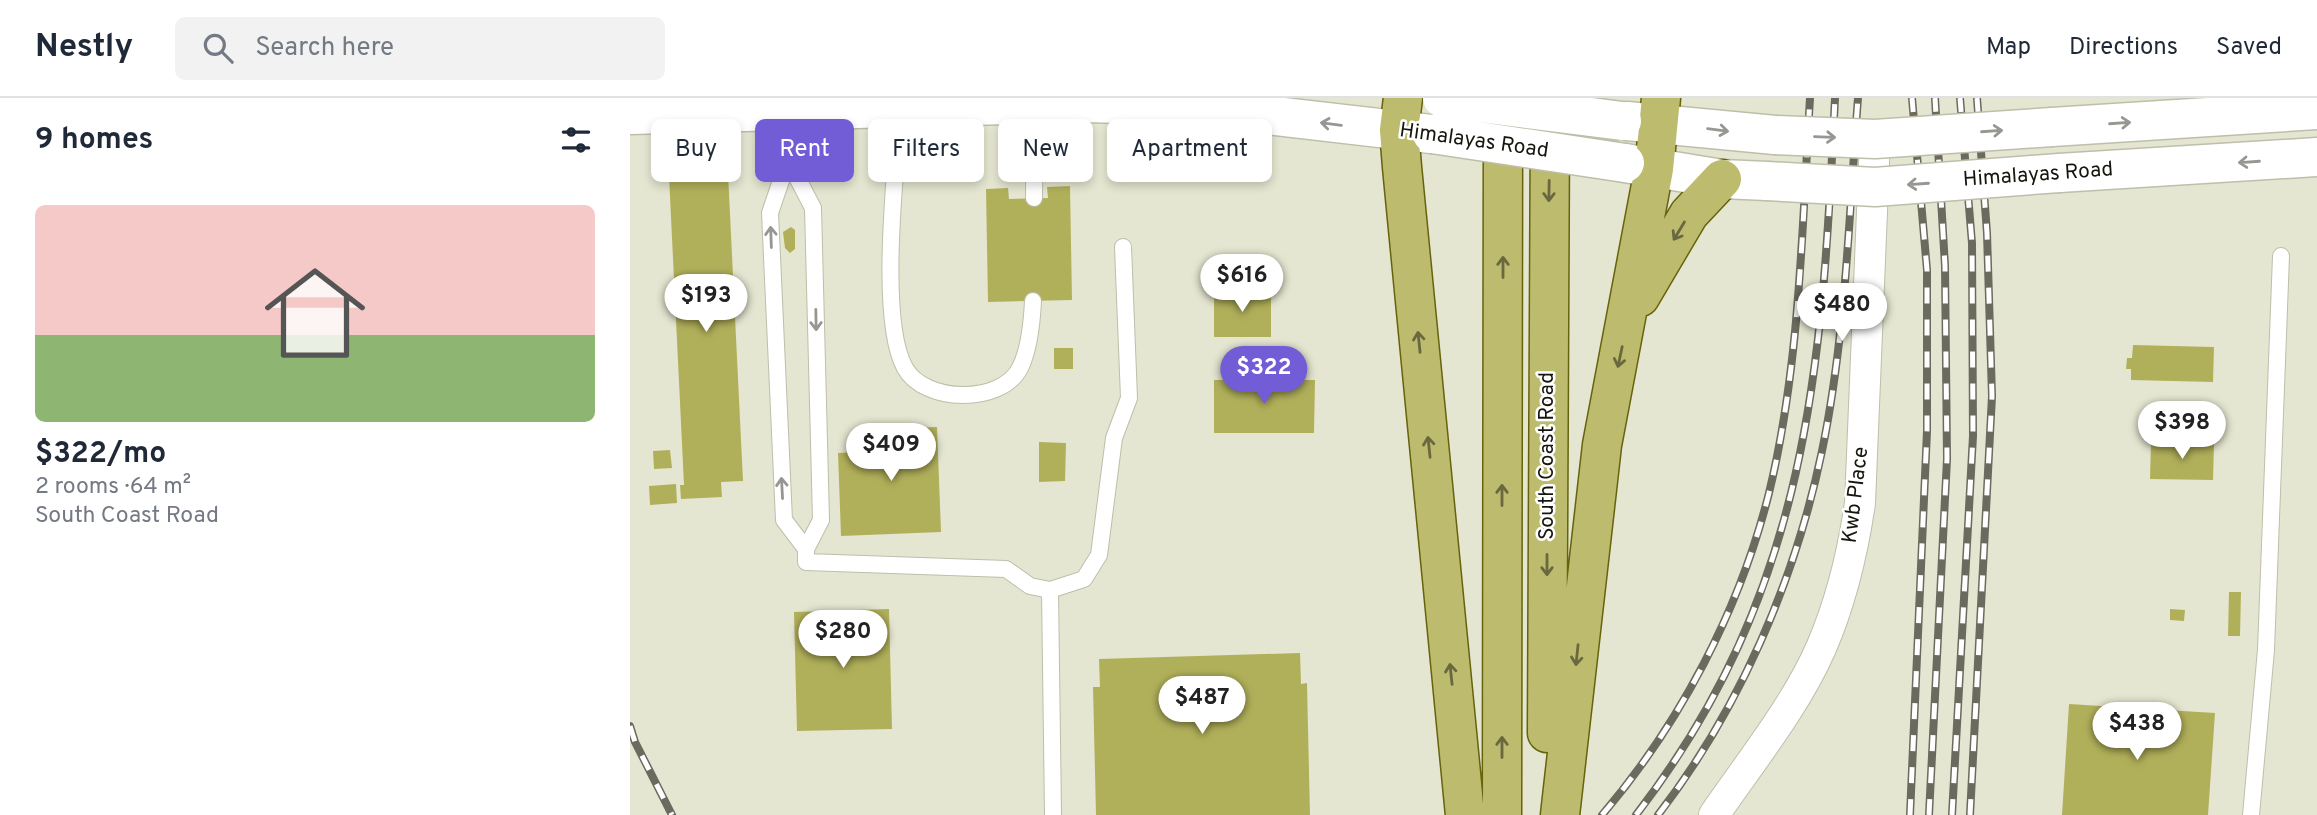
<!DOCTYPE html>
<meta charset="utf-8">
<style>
:root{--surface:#fff;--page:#f2f2f3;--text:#1f2937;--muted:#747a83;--line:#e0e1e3;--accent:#735dd7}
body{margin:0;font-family:Overpass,sans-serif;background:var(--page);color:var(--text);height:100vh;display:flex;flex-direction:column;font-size:26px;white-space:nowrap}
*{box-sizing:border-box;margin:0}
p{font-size:23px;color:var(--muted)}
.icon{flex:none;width:38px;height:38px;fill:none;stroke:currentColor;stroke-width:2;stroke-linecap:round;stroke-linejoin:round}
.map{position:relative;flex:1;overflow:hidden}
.sheet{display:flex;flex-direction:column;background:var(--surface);width:630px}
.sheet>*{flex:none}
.hud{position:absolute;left:21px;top:21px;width:665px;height:63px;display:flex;gap:14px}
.price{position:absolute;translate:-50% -60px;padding:0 16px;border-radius:24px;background:#fff;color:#222;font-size:23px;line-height:46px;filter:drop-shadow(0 2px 4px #0008)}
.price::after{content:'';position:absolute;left:50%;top:42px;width:21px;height:16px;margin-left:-10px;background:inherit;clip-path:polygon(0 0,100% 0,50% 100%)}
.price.current{background:var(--accent);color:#fff}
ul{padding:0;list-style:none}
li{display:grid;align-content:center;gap:14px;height:371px;padding:0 35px}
li span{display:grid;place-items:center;height:217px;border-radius:10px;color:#555}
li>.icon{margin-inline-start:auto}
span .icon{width:126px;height:126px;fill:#fffc;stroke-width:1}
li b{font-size:30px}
h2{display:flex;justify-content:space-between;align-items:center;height:84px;padding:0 35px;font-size:30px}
.chip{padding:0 24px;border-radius:10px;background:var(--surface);box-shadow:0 4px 10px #0003;font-size:24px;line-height:63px}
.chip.current{background:var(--accent);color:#fff}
header{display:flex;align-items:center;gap:42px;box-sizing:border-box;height:98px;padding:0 35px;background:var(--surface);border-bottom:2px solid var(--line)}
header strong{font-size:33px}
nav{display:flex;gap:38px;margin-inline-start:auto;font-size:24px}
.search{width:490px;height:63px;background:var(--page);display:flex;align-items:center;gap:18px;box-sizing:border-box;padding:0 24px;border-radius:10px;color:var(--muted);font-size:26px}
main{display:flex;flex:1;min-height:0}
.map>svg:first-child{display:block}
.building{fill:#b1b05a}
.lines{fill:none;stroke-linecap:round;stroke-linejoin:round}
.service-casing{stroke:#bebeaa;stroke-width:18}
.minor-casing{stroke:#bebeaa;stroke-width:32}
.tertiary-casing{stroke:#bebeaa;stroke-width:41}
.primary-casing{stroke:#66630c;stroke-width:41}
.service{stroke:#fff;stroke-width:16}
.minor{stroke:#fff;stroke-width:30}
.tertiary{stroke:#fff;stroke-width:38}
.primary{stroke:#bdbb6d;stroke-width:38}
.rail-casing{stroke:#6a6a5e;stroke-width:8}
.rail{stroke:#fff;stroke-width:5;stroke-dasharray:16;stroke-linecap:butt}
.tertiary-bridge-casing{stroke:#bebeaa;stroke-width:41;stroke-linecap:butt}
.tertiary-bridge{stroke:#fff;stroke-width:38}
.oneway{stroke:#969693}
.oneway2{stroke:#6a683e}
.labels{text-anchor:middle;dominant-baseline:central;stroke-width:5;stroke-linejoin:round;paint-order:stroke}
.street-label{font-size:21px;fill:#16160f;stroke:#fff}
</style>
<header>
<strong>Nestly</strong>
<div class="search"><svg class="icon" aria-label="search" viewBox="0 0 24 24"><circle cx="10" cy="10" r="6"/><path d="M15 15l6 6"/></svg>Search here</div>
<nav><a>Map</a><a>Directions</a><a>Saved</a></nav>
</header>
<main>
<section class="sheet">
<h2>9 homes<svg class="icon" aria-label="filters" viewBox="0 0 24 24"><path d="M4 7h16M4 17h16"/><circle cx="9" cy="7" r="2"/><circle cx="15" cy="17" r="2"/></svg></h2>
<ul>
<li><span style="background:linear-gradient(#f6c9c9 60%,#8fb573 0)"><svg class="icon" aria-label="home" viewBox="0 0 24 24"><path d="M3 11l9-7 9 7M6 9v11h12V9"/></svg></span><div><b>$322/mo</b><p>2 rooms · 64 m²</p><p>South Coast Road</p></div></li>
</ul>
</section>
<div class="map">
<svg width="1687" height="717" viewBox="0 0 1687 717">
<rect width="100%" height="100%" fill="#e5e6d1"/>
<path class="building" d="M98,75L113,383L91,384L92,399L51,401L50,387H54L39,78Z
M440,88L442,202L358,204L356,91L378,90L379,101L418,100L417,89Z
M161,129L165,132V151L160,155L155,150L153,134Z
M584,194H641V239H584Z
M1503,247L1584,249L1583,284L1501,282V271H1496L1497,260H1502Z
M424,250H443V271H424Z
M584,282H685L684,335H584Z
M307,329L311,434L211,438L208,355L229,354L228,332Z
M409,344L436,345L435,383L409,384Z
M1521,345L1584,346L1583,382L1520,381Z
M40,352L42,370L24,371L23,353Z
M46,386L47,405L20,407L19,388Z
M1599,494H1611L1610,538H1598Z
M259,511L262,631L167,633L164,514Z
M1540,511L1555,512L1554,523L1540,522Z
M670,555L671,586L677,585L680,717H466L463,589H470L469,561Z
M1439,606L1585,615L1578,717H1432Z"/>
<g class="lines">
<defs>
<path id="service" d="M270,11C266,70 248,222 275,270C294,305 371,307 390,270C399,252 402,223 403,203
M154,13L158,62L183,110L191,422L176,451V464L376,471L400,488L420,492L454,481L469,457L484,340L499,300L493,149
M158,62L140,115L154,422L176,451
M404,100L405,7
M420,492L423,717
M1621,717L1636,552L1651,158"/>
<path id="minor" d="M1084,717C1121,663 1165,609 1191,550C1211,504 1223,453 1230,405L1245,41"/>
<path id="tertiary" d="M0,17L457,5L558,8L801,36
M997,23L1145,37
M1422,29L1687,12
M995,65L1092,81L1137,83
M1429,75L1687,59"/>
<path id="primary" d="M773,0L769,32L772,69L835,717
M1010,199L1059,116L1092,81
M917,635L920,20
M872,717L873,16
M930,717L972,347L1024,71L1031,0"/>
</defs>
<use href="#service" class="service-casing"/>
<use href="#minor" class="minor-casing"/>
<use href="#tertiary" class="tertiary-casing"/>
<use href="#primary" class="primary-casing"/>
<use href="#service" class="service"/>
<use href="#minor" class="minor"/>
<use href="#tertiary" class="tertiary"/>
<use href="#primary" class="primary"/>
<defs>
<path id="rail" d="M0,628L5,644L42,717
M972,717C1050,626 1110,511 1139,395C1170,267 1172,131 1180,0
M1006,717C1179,492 1192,272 1205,0
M1028,717C1109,612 1165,483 1192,353C1216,237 1219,117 1228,0
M1280,717L1297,333V172L1282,0
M1299,717L1317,361L1315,168L1305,0
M1322,717L1343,338L1342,145L1330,0
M1340,717L1362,298L1357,135L1347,0"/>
</defs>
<use href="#rail" class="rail-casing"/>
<use href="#rail" class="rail"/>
<defs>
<path id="tertiary-bridge" d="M812,0L992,23
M802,36L995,65
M1145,37L1245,41L1422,29
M1137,83L1245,89L1429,75"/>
</defs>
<use href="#tertiary-bridge" class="tertiary-bridge-casing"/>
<use href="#tertiary-bridge" class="tertiary-bridge"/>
</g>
<defs><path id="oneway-shaft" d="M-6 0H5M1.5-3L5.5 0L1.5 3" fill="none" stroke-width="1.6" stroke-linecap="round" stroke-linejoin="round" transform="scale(1.75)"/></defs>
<g class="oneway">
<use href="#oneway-shaft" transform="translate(1490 25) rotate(-4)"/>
<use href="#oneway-shaft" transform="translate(701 26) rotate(-173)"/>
<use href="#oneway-shaft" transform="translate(1088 32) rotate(7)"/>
<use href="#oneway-shaft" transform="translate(1362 33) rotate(-4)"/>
<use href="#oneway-shaft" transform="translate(1195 39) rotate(2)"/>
<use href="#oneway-shaft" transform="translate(1619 64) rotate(176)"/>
<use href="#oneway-shaft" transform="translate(1288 86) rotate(176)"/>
<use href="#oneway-shaft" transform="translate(141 139) rotate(-92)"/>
<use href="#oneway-shaft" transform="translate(186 222) rotate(89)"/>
<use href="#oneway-shaft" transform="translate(152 390) rotate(-93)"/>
</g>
<g class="oneway2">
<use href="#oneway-shaft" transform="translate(919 93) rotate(91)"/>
<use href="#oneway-shaft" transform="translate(1049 133) rotate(121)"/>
<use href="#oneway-shaft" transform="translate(873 169) rotate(-90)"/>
<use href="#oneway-shaft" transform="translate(789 244) rotate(-96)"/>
<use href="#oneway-shaft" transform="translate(990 259) rotate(102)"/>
<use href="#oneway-shaft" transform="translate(799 349) rotate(-96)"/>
<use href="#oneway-shaft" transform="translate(872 397) rotate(-90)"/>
<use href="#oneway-shaft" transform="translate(917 467) rotate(90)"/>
<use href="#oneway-shaft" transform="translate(947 557) rotate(96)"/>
<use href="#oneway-shaft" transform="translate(821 576) rotate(-96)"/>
<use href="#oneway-shaft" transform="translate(872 649) rotate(-90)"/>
</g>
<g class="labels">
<g class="street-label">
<text transform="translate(844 43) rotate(8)">Himalayas Road</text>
<text transform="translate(1408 77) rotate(-4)">Himalayas Road</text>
<text transform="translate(917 358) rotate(-90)">South Coast Road</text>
<text transform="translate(1226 397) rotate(-83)">Kwb Place</text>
</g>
</g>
</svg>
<b class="price" style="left:612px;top:216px">$616</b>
<b class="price" style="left:76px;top:236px">$193</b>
<b class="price" style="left:1212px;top:245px">$480</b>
<b class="price current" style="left:634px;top:308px">$322</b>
<b class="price" style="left:1552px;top:363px">$398</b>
<b class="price" style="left:261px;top:385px">$409</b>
<b class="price" style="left:213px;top:572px">$280</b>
<b class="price" style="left:572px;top:638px">$487</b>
<b class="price" style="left:1507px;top:664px">$438</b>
<div class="hud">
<a class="chip">Buy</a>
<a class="chip current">Rent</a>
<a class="chip">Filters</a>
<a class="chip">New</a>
<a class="chip">Apartment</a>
</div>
</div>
</main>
